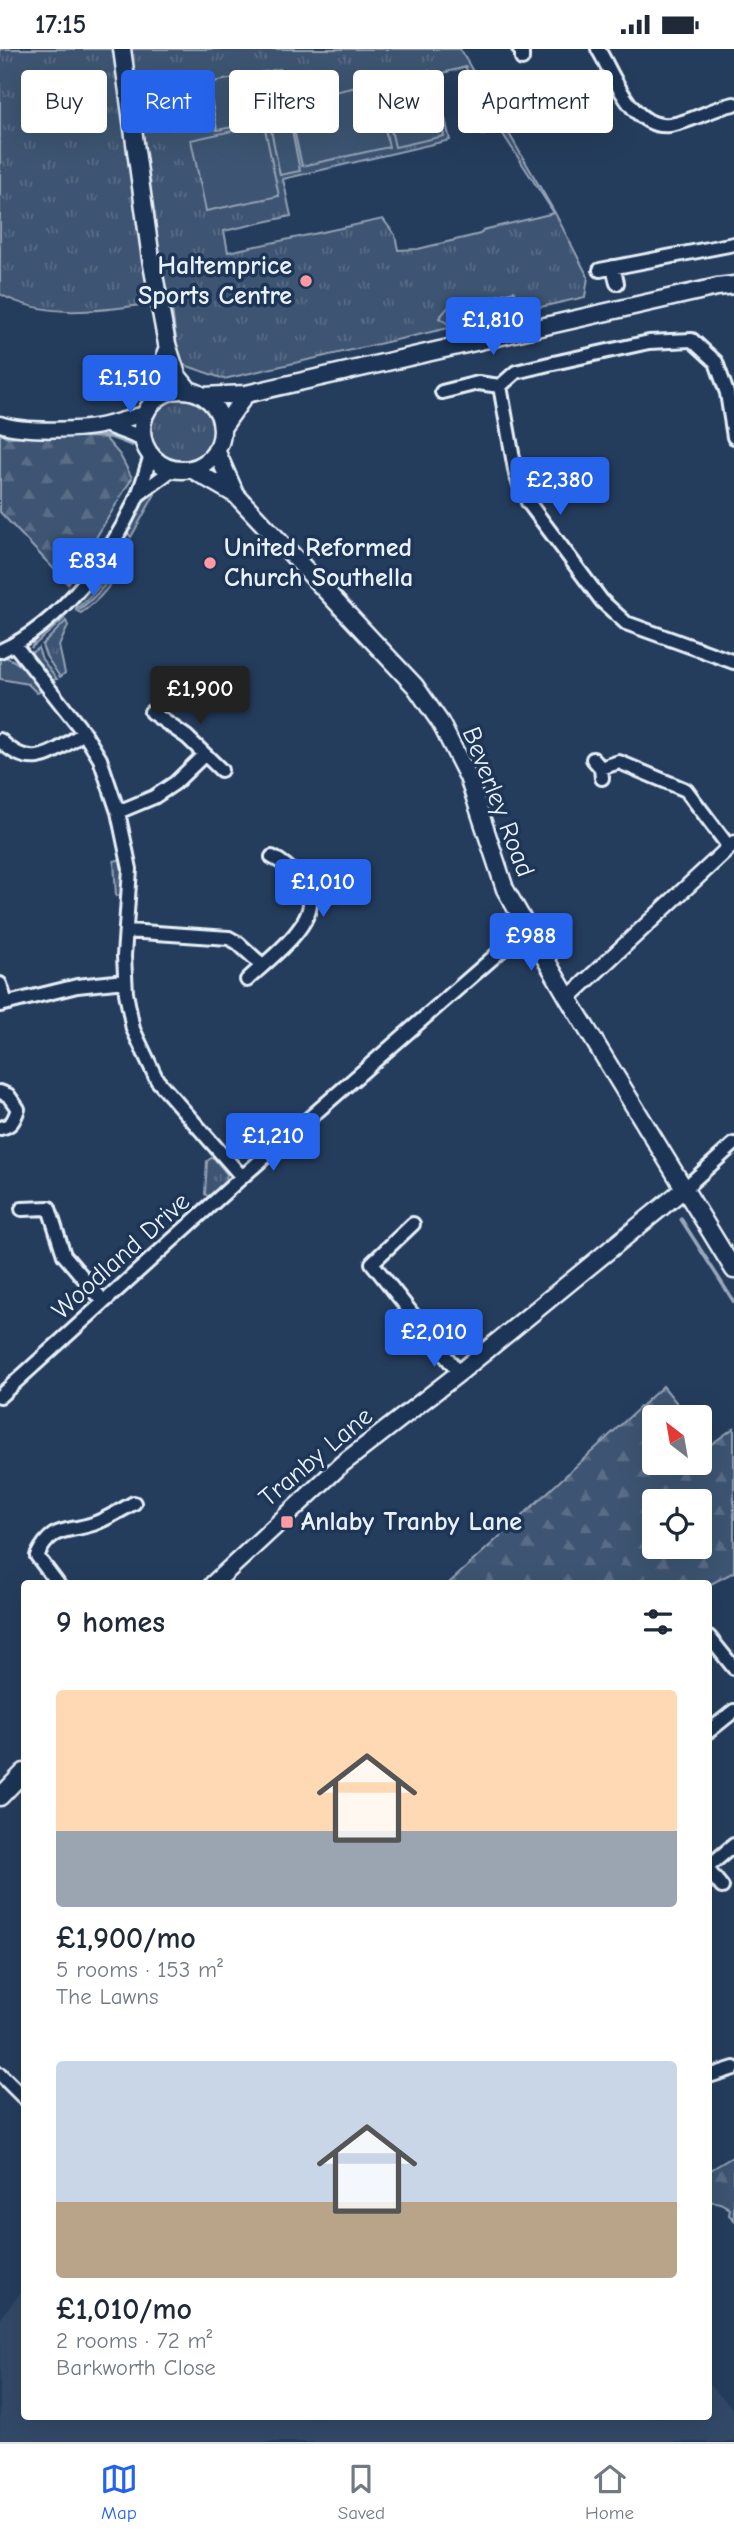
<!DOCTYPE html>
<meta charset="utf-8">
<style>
:root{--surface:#fff;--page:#f6f6f7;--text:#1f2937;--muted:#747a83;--line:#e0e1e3;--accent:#2563eb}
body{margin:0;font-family:"Comic Neue",sans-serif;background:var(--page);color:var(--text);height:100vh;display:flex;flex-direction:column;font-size:26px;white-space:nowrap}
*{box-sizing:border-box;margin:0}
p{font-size:23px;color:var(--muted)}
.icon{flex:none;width:38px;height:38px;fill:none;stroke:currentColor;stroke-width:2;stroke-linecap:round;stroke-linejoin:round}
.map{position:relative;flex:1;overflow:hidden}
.drawer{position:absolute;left:21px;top:1531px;width:691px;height:840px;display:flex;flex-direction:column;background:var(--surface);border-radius:7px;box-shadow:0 7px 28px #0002}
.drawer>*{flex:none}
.hud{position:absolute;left:21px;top:21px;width:693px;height:63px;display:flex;gap:14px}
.needle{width:46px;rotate:329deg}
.buttons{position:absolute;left:642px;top:1356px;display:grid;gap:14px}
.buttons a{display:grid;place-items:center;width:70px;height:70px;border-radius:7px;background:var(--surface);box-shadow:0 7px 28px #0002;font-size:35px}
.price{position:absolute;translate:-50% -60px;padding:0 16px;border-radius:7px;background:var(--accent);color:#fff;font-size:23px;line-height:46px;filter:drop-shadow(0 2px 4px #0008)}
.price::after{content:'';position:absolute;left:50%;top:42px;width:21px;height:16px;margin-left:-10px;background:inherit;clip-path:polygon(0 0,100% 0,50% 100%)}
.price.selected{background:#222;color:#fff}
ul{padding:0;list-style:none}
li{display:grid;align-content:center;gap:14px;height:371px;padding:0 35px}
li span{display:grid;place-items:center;height:217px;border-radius:7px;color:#555}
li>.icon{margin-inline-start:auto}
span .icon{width:126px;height:126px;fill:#fffc;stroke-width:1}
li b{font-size:30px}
h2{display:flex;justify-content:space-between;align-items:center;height:84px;padding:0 35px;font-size:30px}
.chip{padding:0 24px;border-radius:7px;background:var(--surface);box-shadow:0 7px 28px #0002;font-size:24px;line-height:63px}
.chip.selected{background:var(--accent);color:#fff}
.status{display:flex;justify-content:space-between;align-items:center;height:49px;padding:0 35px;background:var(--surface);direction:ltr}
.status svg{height:19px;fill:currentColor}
.tabs{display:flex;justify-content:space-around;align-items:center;height:98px;border-top:2px solid var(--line);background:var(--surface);font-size:19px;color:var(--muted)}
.tabs a{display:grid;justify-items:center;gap:4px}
.tabs .selected{color:var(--accent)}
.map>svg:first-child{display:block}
.built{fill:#334a68}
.grass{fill:url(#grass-tufts);stroke:#93a2b5;stroke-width:2;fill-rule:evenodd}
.forest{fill:url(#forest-firs);stroke:#93a2b5;stroke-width:2;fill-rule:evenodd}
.garden{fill:#3e5472;stroke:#93a2b5;stroke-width:2}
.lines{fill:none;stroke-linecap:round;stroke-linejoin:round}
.stream{stroke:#99a8ba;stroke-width:3.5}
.minor-casing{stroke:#e8f1f8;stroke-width:18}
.tertiary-casing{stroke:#e8f1f8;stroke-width:19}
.secondary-casing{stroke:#e8f1f8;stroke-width:21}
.minor{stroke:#1d3557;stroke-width:12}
.tertiary{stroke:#1d3557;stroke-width:14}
.secondary{stroke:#1d3557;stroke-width:16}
.poi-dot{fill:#ff9aa2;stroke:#1d3557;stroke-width:2.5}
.labels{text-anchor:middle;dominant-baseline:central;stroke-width:7;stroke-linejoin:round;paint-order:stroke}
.poi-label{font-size:26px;font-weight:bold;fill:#e8f1f8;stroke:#1d3557;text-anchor:start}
.street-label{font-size:26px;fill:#e8f1f8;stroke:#1d3557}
</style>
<div class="status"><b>17:15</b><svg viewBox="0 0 49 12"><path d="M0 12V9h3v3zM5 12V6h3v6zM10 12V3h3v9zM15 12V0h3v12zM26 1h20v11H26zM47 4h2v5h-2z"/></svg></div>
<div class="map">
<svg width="734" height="2393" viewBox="0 0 734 2393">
<defs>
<pattern id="grass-tufts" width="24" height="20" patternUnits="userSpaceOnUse" patternTransform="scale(1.75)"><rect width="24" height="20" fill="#3e5472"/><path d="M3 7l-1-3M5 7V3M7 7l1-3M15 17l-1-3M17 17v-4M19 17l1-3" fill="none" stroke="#5a6d87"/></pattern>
<pattern id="forest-firs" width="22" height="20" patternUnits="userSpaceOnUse" patternTransform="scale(1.75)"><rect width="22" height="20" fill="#3e5472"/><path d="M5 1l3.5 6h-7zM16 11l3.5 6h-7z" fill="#5a6d87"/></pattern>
</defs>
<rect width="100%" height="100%" fill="#253d5d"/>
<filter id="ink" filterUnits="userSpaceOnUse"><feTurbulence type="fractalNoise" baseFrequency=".0143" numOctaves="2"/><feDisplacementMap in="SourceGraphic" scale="14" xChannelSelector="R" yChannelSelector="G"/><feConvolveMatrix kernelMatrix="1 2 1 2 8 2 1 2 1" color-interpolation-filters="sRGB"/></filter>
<g filter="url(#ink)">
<path class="built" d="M24,2240V2368H709V2335L734,2361V2393H0V2269Z"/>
<path class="grass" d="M0,0H460L555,164L588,228L585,248L224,330L179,314L171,252C115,259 52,274 0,245ZM466,18L482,86L501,82L554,164L483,181L480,185L418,200L398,201L395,186L383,170L228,203L224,182L291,167L283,130L450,91L435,26Z
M150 380a32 32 0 1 1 64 0a32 32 0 1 1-64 0Z
M150,441L155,445L131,488L127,483Z
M118,505H121C108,528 96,544 76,560L77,553C86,545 94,537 101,528C107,520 109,510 118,505Z
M123,507L124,513C113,534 101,550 81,564L77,562C100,545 109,532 123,507Z
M64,566V570L31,599L37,587Z
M66,572L68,577L59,597L65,624L60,628L46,607L42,596Z
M38,599L42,610L57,630L52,631L37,617L31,604Z
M0,607C20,610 30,627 42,642L37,644L28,635L0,630Z
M122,810L123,846L116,847L114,812Z
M213,1108L227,1125L225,1134L209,1148L205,1145L207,1112Z"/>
<path class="forest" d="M514,242L523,257L513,264L453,278L439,269L451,255L466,252V262L473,264L478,251Z
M101,384L120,406L132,429L68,535L0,463V385L8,388Z
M663,1337L688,1368H654V1414H700V1383L710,1396L734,1379V1523L709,1536L448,1535ZM700,1452V1498H654V1452Z
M734,2107V2171L729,2166L730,2160C723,2155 718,2152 709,2153V2122Z"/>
<path class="garden" d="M280,20L300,122L280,126L269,71L217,81L208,34Z
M429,22L444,87L395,98L380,33Z
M375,34L389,98L302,117L288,53Z
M264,75L279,147L206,162L191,91Z"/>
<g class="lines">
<path class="stream" d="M0,385H15
M72,387L111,388L132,396
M681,1170L734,1253"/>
<defs>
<path id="minor" d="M519,0L522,2V10
M598,0C614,26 632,81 670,76C692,73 712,59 734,55
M613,218L617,234
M600,221L734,195
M500,337L516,323L549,315L649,293L692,291L716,313L727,344L734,388
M442,343L478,334L500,337L516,426L528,453L602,552L626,574L734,613
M138,446L173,420
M14,595L84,684L100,710L118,763L130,820L124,907L126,944L133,980L157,1031L242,1128
M0,602C62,574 110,508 137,448C143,435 146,420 151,407
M151,663L187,688L221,721
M0,691C32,724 53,703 84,684
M593,710L601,719L602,729
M601,719L619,713L686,741L729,798
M118,763L154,748L175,734L204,706
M127,882L229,889L238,894L262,916
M247,931C265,913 312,880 310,851C310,842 303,834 297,828C289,819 283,813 272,808
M0,935L6,954
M0,956L77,937L125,932
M0,1043L8,1046L18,1060C14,1071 12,1077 0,1079
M685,1139L734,1095
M22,1160L49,1159L64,1206L104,1253
M413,1175L372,1214L459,1324
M0,1347L242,1128L527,879
M58,1535L37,1507C52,1476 65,1484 93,1475C107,1470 121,1461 134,1454
M709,1588L734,1619
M709,1682L734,1662
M709,1817L734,1796
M709,1822L722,1838
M0,2025L24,2049
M709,2027L734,2019"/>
<path id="tertiary" d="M0,375C23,383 84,382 108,375C121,372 132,368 145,365
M107,376L142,389
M568,949L734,794"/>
<path id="secondary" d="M122,0L151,210L167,295L177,326L190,342
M142 381a40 40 0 1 1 80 0a40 40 0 1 1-80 0Z
M203,347L246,345L717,238L734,236
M158,348L166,303
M222,379L246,345
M216,401L235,444
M191,420L236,446L415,637L440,673L468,728L505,840L568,949L734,1221
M213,1535L342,1415L459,1324L685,1139
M0,1748L24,1723"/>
</defs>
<use href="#minor" class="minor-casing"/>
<use href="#tertiary" class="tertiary-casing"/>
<use href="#secondary" class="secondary-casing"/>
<use href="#minor" class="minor"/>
<use href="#tertiary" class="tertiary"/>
<use href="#secondary" class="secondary"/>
</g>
</g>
<g class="poi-dot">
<circle cx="306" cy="232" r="7"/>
<circle cx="210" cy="514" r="7"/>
<rect x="280" y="1466" width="14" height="14" rx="3.5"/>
</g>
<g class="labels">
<g class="poi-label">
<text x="292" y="217" text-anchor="end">Haltemprice<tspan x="292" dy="30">Sports Centre</tspan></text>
<text x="224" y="499">United Reformed<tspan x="224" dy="30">Church Southella</tspan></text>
<text x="301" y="1473">Anlaby Tranby Lane</text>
</g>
<g class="street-label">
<text transform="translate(498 753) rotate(69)">Beverley Road</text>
<text transform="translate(121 1207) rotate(-42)">Woodland Drive</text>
<text transform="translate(316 1408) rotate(-40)">Tranby Lane</text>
</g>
</g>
</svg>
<div class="buttons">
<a><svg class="needle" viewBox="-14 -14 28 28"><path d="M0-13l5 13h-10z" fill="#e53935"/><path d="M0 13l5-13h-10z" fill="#747a83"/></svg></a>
<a><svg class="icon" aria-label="locate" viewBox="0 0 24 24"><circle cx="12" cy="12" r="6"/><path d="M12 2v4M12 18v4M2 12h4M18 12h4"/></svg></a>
</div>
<b class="price" style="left:493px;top:308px">£1,810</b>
<b class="price" style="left:130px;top:366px">£1,510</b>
<b class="price" style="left:560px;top:468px">£2,380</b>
<b class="price" style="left:93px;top:549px">£834</b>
<b class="price selected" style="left:200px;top:677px">£1,900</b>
<b class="price" style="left:323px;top:870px">£1,010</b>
<b class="price" style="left:531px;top:924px">£988</b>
<b class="price" style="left:273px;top:1124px">£1,210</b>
<b class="price" style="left:434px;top:1320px">£2,010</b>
<div class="hud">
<a class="chip">Buy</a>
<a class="chip selected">Rent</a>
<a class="chip">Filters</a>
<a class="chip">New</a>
<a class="chip">Apartment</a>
</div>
<section class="drawer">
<h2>9 homes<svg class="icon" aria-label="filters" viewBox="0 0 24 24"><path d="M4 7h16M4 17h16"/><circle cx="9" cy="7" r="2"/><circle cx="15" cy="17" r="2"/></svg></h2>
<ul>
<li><span style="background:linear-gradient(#ffd9b3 65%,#9aa5b1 0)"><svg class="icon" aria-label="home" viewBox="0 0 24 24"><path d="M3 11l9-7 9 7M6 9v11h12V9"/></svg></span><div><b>£1,900/mo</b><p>5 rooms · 153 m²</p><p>The Lawns</p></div></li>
<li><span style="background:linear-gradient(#c9d6e8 65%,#b9a48a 0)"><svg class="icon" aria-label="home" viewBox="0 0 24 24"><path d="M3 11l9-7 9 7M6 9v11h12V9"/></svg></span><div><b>£1,010/mo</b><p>2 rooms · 72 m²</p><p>Barkworth Close</p></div></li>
</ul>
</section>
</div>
<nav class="tabs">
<a class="selected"><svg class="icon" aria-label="map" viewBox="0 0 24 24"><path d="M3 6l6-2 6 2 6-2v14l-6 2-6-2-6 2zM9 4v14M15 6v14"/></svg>Map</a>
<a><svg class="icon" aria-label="saved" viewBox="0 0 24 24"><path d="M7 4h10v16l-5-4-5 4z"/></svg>Saved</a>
<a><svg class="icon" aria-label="home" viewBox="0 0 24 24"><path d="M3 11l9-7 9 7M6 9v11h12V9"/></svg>Home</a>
</nav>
